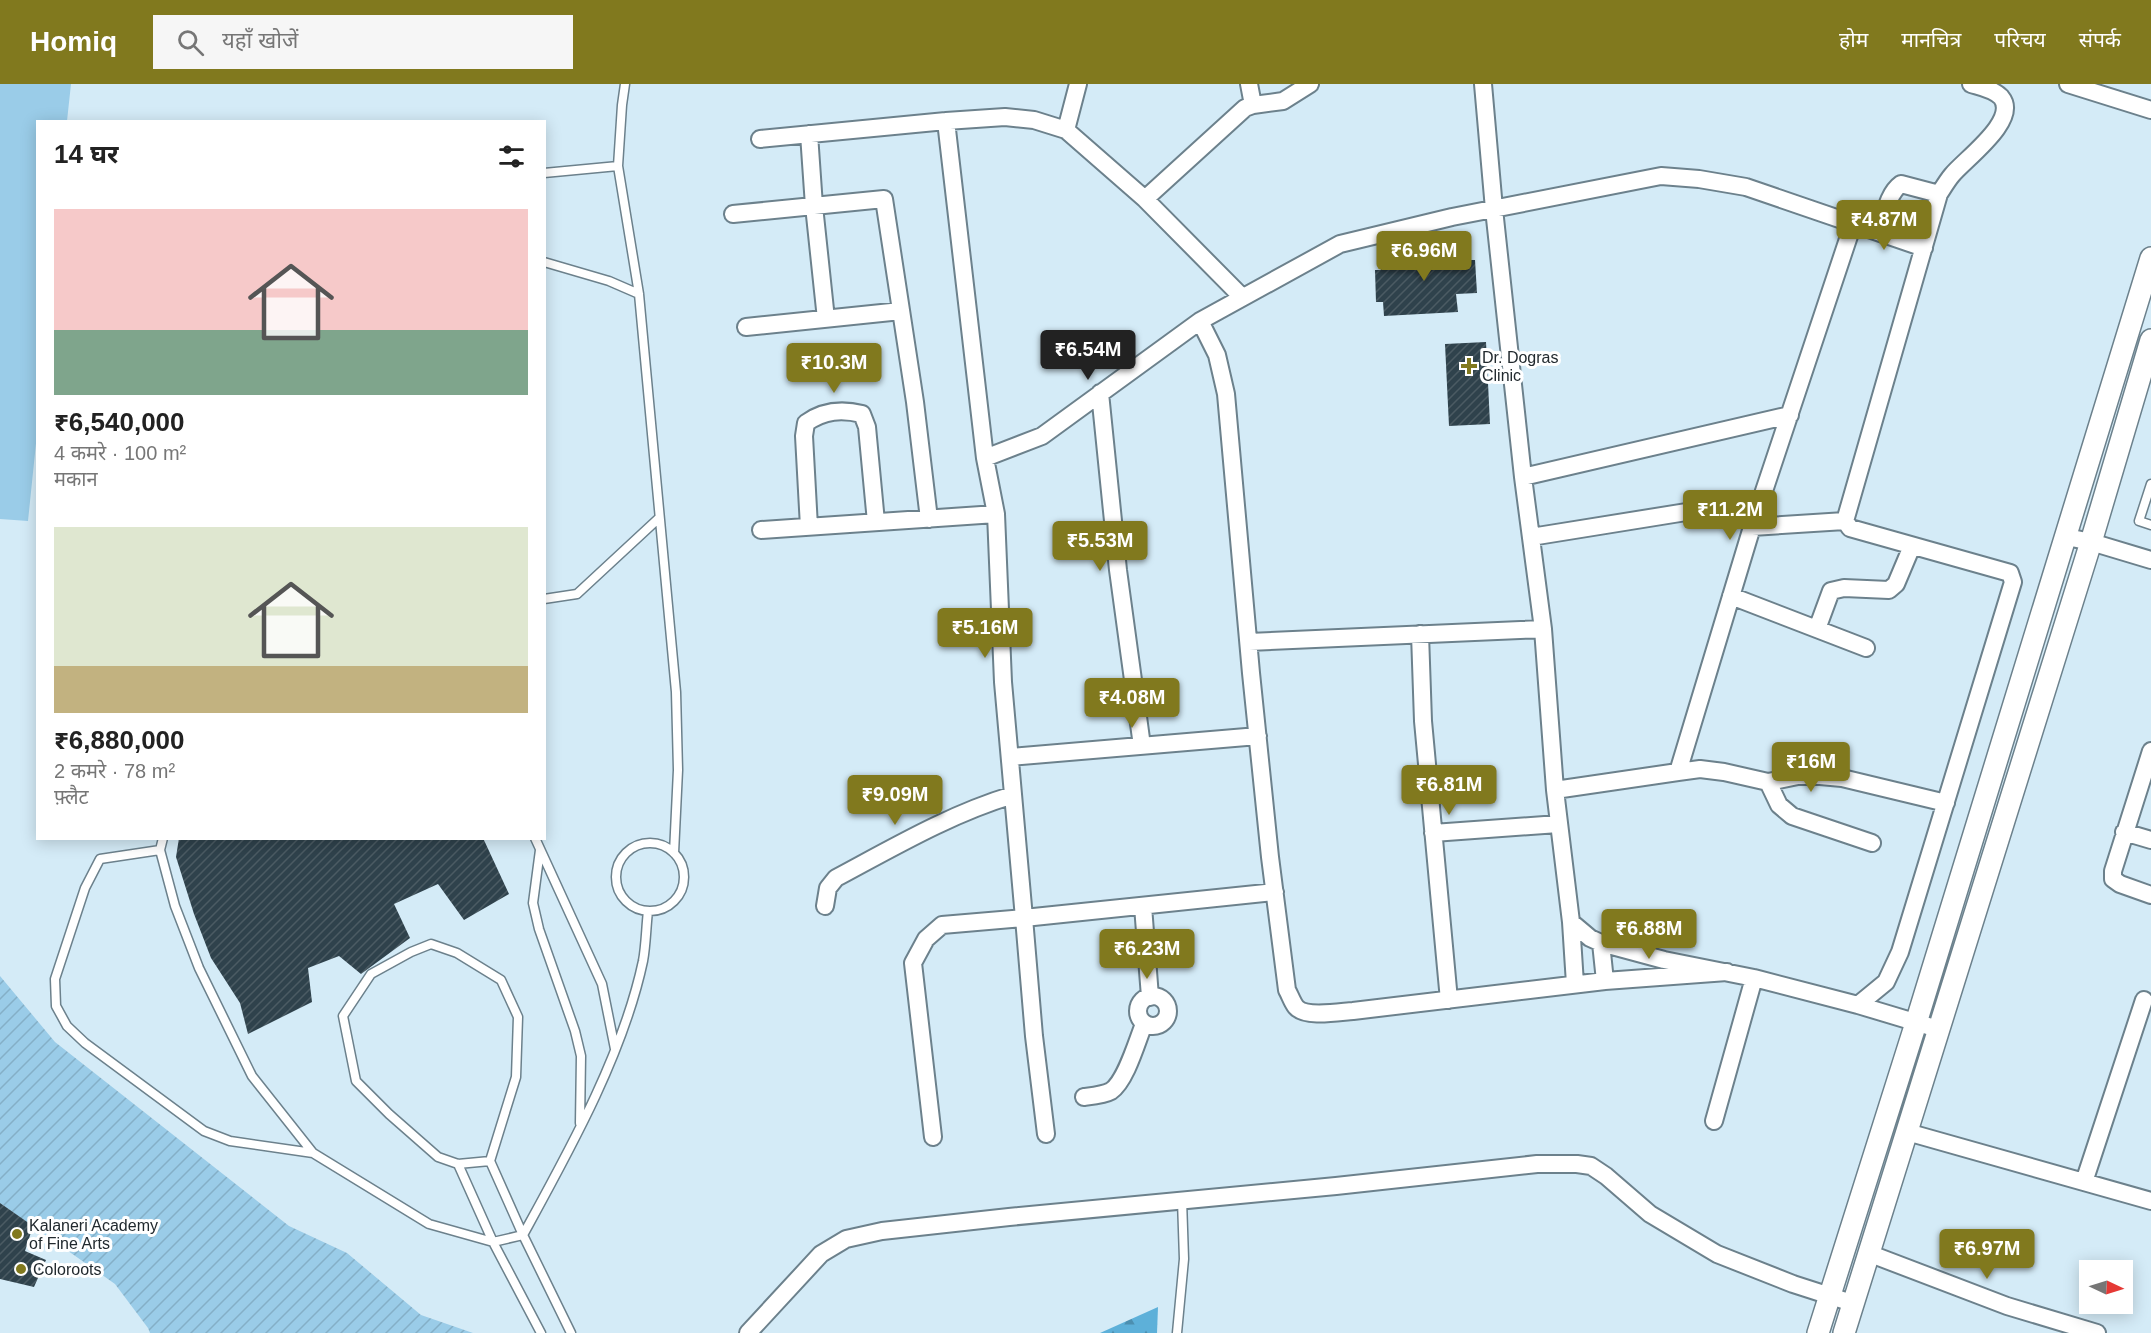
<!DOCTYPE html>
<html lang="hi">
<meta charset="utf-8">
<style>
:root{--surface:#fff;--page:#f6f6f6;--text:#222;--muted:#767676;--accent:#81791e}
body{margin:0;font-family:Arial,"Noto Sans Devanagari",sans-serif;background:var(--page);color:var(--text);height:100vh;display:flex;flex-direction:column;font-size:22px;white-space:nowrap}
*{box-sizing:border-box;margin:0}
p{font-size:20px;color:var(--muted)}
.icon{flex:none;width:33px;height:33px;fill:none;stroke:currentColor;stroke-width:2;stroke-linecap:round;stroke-linejoin:round}
.map{position:relative;flex:1;overflow:hidden}
.sheet{position:absolute;left:36px;top:36px;width:510px;height:720px;display:flex;flex-direction:column;background:var(--surface);border-radius:0px;box-shadow:0 3px 15px #0003}
.sheet>*{flex:none}
.needle{width:39px;rotate:94deg}
.fabs{position:absolute;left:2079px;top:1176px;display:grid;gap:12px}
.fabs a{display:grid;place-items:center;width:54px;height:54px;border-radius:0px;background:var(--surface);box-shadow:0 3px 15px #0003;font-size:30px}
.price{position:absolute;translate:-50% -51px;padding:0 14px;border-radius:6px;background:var(--accent);color:#fff;font-size:20px;line-height:39px;filter:drop-shadow(0 2px 3px #0008)}
.price::after{content:'';position:absolute;left:50%;top:36px;width:18px;height:14px;margin-left:-9px;background:inherit;clip-path:polygon(0 0,100% 0,50% 100%)}
.price.active{background:#222;color:#fff}
ul{padding:0;list-style:none}
li{display:grid;align-content:center;gap:12px;height:318px;padding:0 18px}
li span{display:grid;place-items:center;height:186px;border-radius:0px;color:#555}
li>.icon{margin-inline-start:auto}
span .icon{width:108px;height:108px;fill:#fffc;stroke-width:1}
li b{font-size:26px}
h2{display:flex;justify-content:space-between;align-items:center;height:72px;padding:0 18px;font-size:26px}
header{display:flex;align-items:center;gap:36px;box-sizing:border-box;height:84px;padding:0 30px;background:var(--accent);color:#fff}
header strong{font-size:28px}
nav{display:flex;gap:33px;margin-inline-start:auto;font-size:21px}
.search{width:420px;height:54px;background:var(--page);display:flex;align-items:center;gap:15px;box-sizing:border-box;padding:0 21px;border-radius:0px;color:var(--muted);font-size:22px}
.map>svg:first-child{display:block}
.forest{fill:url(#forest-firs)}
.garden{fill:url(#garden-furrows)}
.pitch{fill:#9acce8}
.building{fill:url(#building-hatch)}
.lines{fill:none;stroke-linecap:round;stroke-linejoin:round}
.service-casing{stroke:#6c818c;stroke-width:11}
.minor-casing{stroke:#6c818c;stroke-width:20}
.tertiary-casing{stroke:#6c818c;stroke-width:24}
.service{stroke:#fff;stroke-width:8}
.minor{stroke:#fff;stroke-width:16}
.tertiary{stroke:#fff;stroke-width:21}
.poi-dot{fill:#81791e;stroke:#fff;stroke-width:2}
.labels{text-anchor:middle;dominant-baseline:central;stroke-width:6;stroke-linejoin:round;paint-order:stroke}
.poi-label{font-size:16px;fill:#21292e;stroke:#fff;text-anchor:start}
</style>
<header>
<strong>Homiq</strong>
<div class="search"><svg class="icon" aria-label="search" viewBox="0 0 24 24"><circle cx="10" cy="10" r="6"/><path d="M15 15l6 6"/></svg>यहाँ खोजें</div>
<nav><a>होम</a><a>मानचित्र</a><a>परिचय</a><a>संपर्क</a></nav>
</header>
<div class="map">
<svg width="2151" height="1249" viewBox="0 0 2151 1249">
<defs>
<pattern id="forest-firs" width="22" height="20" patternUnits="userSpaceOnUse" patternTransform="scale(1.5)"><rect width="22" height="20" fill="#5db0d9"/><path d="M5 1l3.5 6h-7zM16 11l3.5 6h-7z" fill="#4c8fb0"/></pattern>
<pattern id="garden-furrows" width="10" height="10" patternUnits="userSpaceOnUse" patternTransform="scale(1.5)"><rect width="10" height="10" fill="#9acce8"/><path d="M-1 1l2-2M0 10L10 0M9 11l2-2" fill="none" stroke="#84afc7"/></pattern>
<pattern id="building-hatch" width="6" height="6" patternUnits="userSpaceOnUse" patternTransform="scale(1.5)"><rect width="6" height="6" fill="#2f424c"/><path d="M-1 1l2-2M0 6l6-6M5 7l2-2" fill="none" stroke="#4b5b63"/></pattern>
</defs>
<rect width="100%" height="100%" fill="#d4ebf7"/>
<path class="forest" d="M1158,1223L1157,1249H1100Z"/>
<path class="garden" d="M0,892L55,958L289,1142L347,1169L421,1231L473,1249H150L148,1244L115,1200L0,1119Z"/>
<path class="pitch" d="M0,0H71L67,37L38,38V340L28,437L0,435Z"/>
<path class="building" d="M1459,165V170H1466L1467,176H1475L1477,209L1456,210L1458,228L1384,232L1383,218H1376L1375,186H1381L1380,170Z
M1486,258L1490,340L1449,342L1445,260Z
M179,754H483L509,810L464,836L438,800L394,820L410,854L361,890L339,872L308,884L312,918L248,950L240,919L211,874L194,830L176,773Z
M0,1119L33,1142L25,1167L46,1176L34,1203L0,1195Z"/>
<g class="lines">
<defs>
<path id="service" d="M625,0L622,21L618,82L639,210L676,608L678,686L674,769
M544,89L618,82
M544,178L609,197L639,210
M2151,400L2139,437L2151,441
M544,515L577,510L659,434
M163,754L160,766L175,822L199,884L252,992L313,1069L429,1140L493,1158L523,1151C569,1067 623,971 643,877C646,861 646,844 648,827
M535,754L602,900L615,965
M616 793a34 34 0 1 1 68 0a34 34 0 1 1-68 0Z
M160,766L100,775L85,804L55,895L56,922L67,942L85,959L204,1047L230,1057L313,1069
M540,766L533,819L539,845L575,947L581,972L580,1039
M490,1077L458,1080L438,1073L389,1030L356,997L343,932L371,890L411,868L431,860L457,869L501,896L518,933L516,993L490,1077L523,1151L571,1249
M458,1080L493,1158L541,1249
M1177,1249L1184,1175L1182,1116"/>
<path id="minor" d="M1078,0L1066,46L1145,115L1242,213
M1249,0L1253,21
M1483,0L1494,125L1523,393L1543,545L1555,706L1571,838L1575,900
M2068,0L2151,26
M946,37L985,374L996,430L1003,598L1024,834L1275,808
M809,50L814,122L826,235
M760,55L946,37L1005,33L1034,36L1066,46
M1145,115L1245,24L1253,21L1283,17L1310,0
M733,130L884,115L915,318L929,435
M1880,147C1885,132 1887,110 1901,100L1939,110
M1200,237L1217,271L1226,310L1251,589L1270,773L1287,906C1290,911 1292,918 1296,923C1305,934 1339,928 1353,927L1605,897L1727,888
M746,243L901,227
M1100,309L1118,486L1142,662
M985,374L1042,352L1200,237L1340,160L1452,133L1661,92L1699,95L1746,103L1924,164
M1523,393L1790,331
M809,443L804,352L806,339C824,326 842,325 862,330L867,343L876,438
M1752,443L1845,437
M761,446L996,430
M1531,453L1761,416
M2067,453L2091,458L2151,476
M1731,512L1866,564
M1817,545L1831,507L1844,504L1889,506L1896,500L1912,462
M1420,550L1423,637L1449,916
M1249,558L1543,545
M2151,667L2113,787V795L2120,800L2151,811
M1010,673L1258,652
M1678,688L1700,685L1724,688L1768,698L1798,692H1820L1842,694L1946,719
M1768,698L1779,721L1792,732L1872,759
M1555,706L1678,688L1752,443L1853,140
M2124,748L2151,756
M1433,749L1558,740
M825,822L828,804L836,794C894,763 950,730 1013,711
M1143,822L1150,913
M1571,838L1590,854L1601,859L1664,876L1754,894L1858,921L1938,945
M1601,859L1605,897
M1138 927a15 15 0 1 1 30 0a15 15 0 1 1-30 0Z
M1858,921L1886,898L1900,868L2013,498L2010,489L1850,444L1845,437L1939,110C1943,104 1947,97 1952,91C1965,75 2020,36 2001,13C1993,5 1981,3 1971,0
M1084,1013C1092,1012 1104,1011 1111,1007C1126,997 1137,957 1144,940
M1714,1037L1754,894
M1907,1048L2151,1117
M933,1053L913,879L926,855L942,841L1024,834L1034,952L1046,1050
M2084,1098L2144,916
M1868,1169L2007,1222L2097,1249
M748,1249L821,1170L846,1155L882,1147L1009,1133L1336,1102L1537,1080H1577L1591,1082L1606,1092L1650,1130L1717,1170L1793,1200L1852,1219"/>
<path id="tertiary" d="M1818,1249L1916,939L2151,174
M1844,1249L2091,458L2151,256"/>
</defs>
<use href="#service" class="service-casing"/>
<use href="#minor" class="minor-casing"/>
<use href="#tertiary" class="tertiary-casing"/>
<use href="#service" class="service"/>
<use href="#minor" class="minor"/>
<use href="#tertiary" class="tertiary"/>
</g>
<g class="poi-dot">
<path d="M1466 273h6v6h6v6h-6v6h-6v-6h-6v-6h6z"/>
<circle cx="17" cy="1150" r="6"/>
<circle cx="21" cy="1185" r="6"/>
</g>
<g class="labels">
<g class="poi-label">
<text x="1482" y="273">Dr. Dogras<tspan x="1482" dy="18">Clinic</tspan></text>
<text x="29" y="1141">Kalaneri Academy<tspan x="29" dy="18">of Fine Arts</tspan></text>
<text x="33" y="1185">Coloroots</text>
</g>
</g>
</svg>
<div class="fabs">
<a><svg class="needle" viewBox="-14 -14 28 28"><path d="M0-13l5 13h-10z" fill="#e53935"/><path d="M0 13l5-13h-10z" fill="#767676"/></svg></a>
</div>
<b class="price" style="left:1884px;top:167px">₹4.87M</b>
<b class="price" style="left:1424px;top:198px">₹6.96M</b>
<b class="price active" style="left:1088px;top:297px">₹6.54M</b>
<b class="price" style="left:834px;top:310px">₹10.3M</b>
<b class="price" style="left:1730px;top:457px">₹11.2M</b>
<b class="price" style="left:1100px;top:488px">₹5.53M</b>
<b class="price" style="left:985px;top:575px">₹5.16M</b>
<b class="price" style="left:1132px;top:645px">₹4.08M</b>
<b class="price" style="left:1811px;top:709px">₹16M</b>
<b class="price" style="left:1449px;top:732px">₹6.81M</b>
<b class="price" style="left:895px;top:742px">₹9.09M</b>
<b class="price" style="left:1649px;top:876px">₹6.88M</b>
<b class="price" style="left:1147px;top:896px">₹6.23M</b>
<b class="price" style="left:1987px;top:1196px">₹6.97M</b>
<section class="sheet">
<h2>14 घर<svg class="icon" aria-label="filters" viewBox="0 0 24 24"><path d="M4 7h16M4 17h16"/><circle cx="9" cy="7" r="2"/><circle cx="15" cy="17" r="2"/></svg></h2>
<ul>
<li><span style="background:linear-gradient(#f6c9c9 65%,#7fa58c 0)"><svg class="icon" aria-label="home" viewBox="0 0 24 24"><path d="M3 11l9-7 9 7M6 9v11h12V9"/></svg></span><div><b>₹6,540,000</b><p>4 कमरे · 100 m²</p><p>मकान</p></div></li>
<li><span style="background:linear-gradient(#dfe7d0 75%,#c2b280 0)"><svg class="icon" aria-label="home" viewBox="0 0 24 24"><path d="M3 11l9-7 9 7M6 9v11h12V9"/></svg></span><div><b>₹6,880,000</b><p>2 कमरे · 78 m²</p><p>फ़्लैट</p></div></li>
</ul>
</section>
</div>
